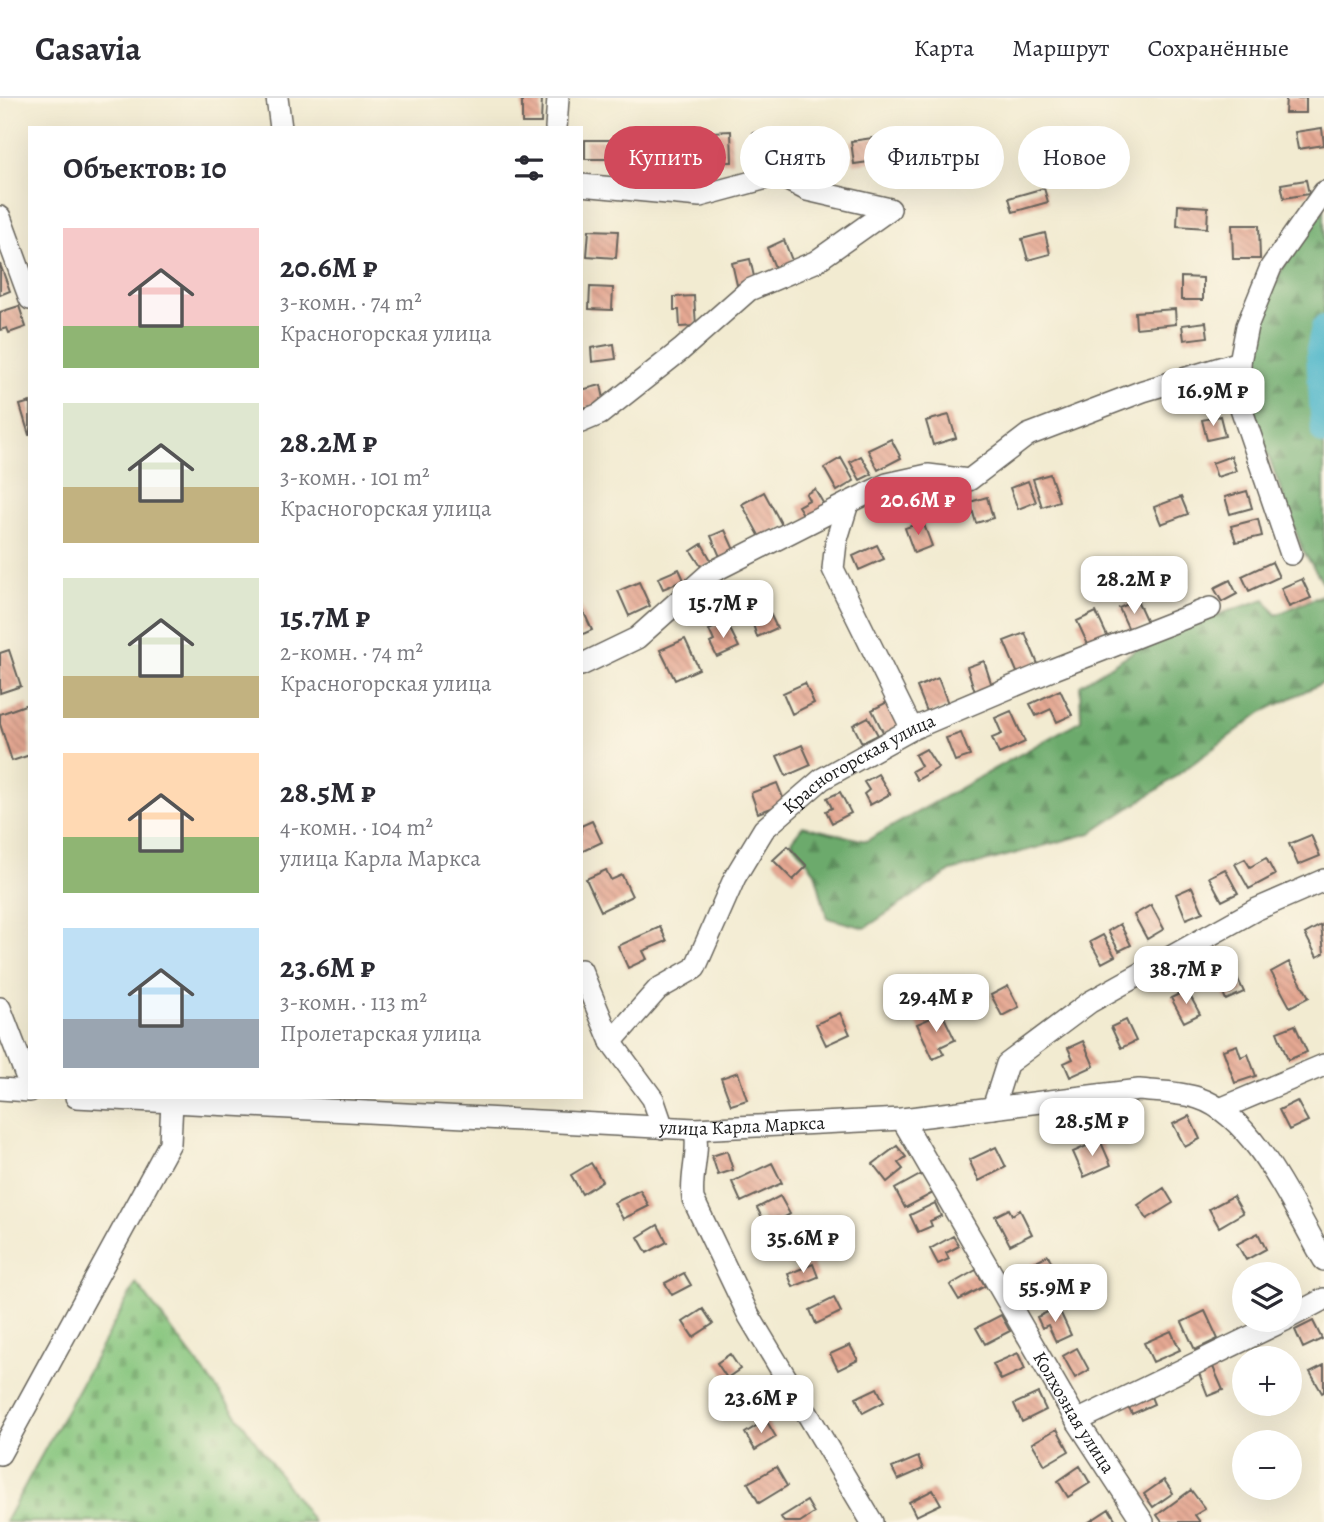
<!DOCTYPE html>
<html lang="ru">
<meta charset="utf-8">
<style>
:root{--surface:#fff;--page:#f2f2f3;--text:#2b2b33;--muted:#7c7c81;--line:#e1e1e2;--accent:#d1495b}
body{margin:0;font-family:Alegreya,serif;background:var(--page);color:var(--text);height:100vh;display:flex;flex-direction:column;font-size:26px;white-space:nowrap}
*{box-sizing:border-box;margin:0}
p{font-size:23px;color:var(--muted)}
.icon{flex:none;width:38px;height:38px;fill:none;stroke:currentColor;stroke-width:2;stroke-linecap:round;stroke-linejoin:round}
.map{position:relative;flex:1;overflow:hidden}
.side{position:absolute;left:28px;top:28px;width:555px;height:973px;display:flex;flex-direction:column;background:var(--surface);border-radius:0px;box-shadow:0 7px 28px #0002}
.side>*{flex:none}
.guide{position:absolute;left:604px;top:28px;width:614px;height:63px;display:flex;gap:14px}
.fabs{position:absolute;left:1232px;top:1164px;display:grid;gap:14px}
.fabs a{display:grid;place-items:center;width:70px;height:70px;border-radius:50%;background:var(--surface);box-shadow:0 7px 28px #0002;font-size:35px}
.price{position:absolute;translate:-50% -60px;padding:0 16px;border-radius:14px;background:#fff;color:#222;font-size:23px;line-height:46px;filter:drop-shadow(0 2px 4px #0008)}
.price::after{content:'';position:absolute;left:50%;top:42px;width:21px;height:16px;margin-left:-10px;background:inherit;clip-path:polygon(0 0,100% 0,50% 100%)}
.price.current{background:var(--accent);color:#fff}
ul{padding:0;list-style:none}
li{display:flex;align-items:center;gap:21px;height:175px;padding:0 35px}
li span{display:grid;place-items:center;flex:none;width:196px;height:140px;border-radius:0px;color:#555}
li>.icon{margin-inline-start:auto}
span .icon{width:84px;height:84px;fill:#fffc;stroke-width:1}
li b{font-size:30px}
h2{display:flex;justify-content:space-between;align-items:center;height:84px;padding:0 35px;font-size:30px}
.pill{padding:0 24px;border-radius:32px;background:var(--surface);box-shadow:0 7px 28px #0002;font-size:24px;line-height:63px}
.pill.current{background:var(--accent);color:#fff}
header{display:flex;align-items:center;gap:42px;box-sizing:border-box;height:98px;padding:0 35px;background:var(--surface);border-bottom:2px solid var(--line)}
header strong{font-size:33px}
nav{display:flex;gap:38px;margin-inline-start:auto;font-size:24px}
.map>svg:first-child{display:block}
.forest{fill:url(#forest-firs);stroke:#446344;stroke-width:2}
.cemetery{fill:url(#cemetery-stones);stroke:#50704c;stroke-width:2}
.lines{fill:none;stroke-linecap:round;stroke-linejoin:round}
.river{stroke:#4cb5c9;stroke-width:26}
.building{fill:url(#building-back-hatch)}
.minor-casing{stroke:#67645b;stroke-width:24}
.minor{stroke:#fff;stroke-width:21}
.labels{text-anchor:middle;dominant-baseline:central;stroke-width:6;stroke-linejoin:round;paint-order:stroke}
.street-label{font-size:19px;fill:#1c1c1c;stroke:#fcf5e5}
</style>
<header>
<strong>Casavia</strong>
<nav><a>Карта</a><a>Маршрут</a><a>Сохранённые</a></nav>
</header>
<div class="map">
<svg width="1324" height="1424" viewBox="0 0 1324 1424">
<defs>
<pattern id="forest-firs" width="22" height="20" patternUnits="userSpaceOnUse" patternTransform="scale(1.75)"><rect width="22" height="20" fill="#6caa6c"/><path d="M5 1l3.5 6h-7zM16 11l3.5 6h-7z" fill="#588a58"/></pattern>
<pattern id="cemetery-stones" width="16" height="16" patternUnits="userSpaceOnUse" patternTransform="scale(1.75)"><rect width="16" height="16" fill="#85c57d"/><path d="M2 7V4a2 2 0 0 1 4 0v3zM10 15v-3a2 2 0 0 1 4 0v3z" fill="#72a96b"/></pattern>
<pattern id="building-back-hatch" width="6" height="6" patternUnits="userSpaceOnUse" patternTransform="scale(1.75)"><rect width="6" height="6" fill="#e5a893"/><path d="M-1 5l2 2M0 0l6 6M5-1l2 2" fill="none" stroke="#c4907e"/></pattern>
</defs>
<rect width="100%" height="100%" fill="#fcf5e5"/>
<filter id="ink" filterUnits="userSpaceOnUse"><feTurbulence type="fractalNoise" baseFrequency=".0143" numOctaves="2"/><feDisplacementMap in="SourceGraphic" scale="14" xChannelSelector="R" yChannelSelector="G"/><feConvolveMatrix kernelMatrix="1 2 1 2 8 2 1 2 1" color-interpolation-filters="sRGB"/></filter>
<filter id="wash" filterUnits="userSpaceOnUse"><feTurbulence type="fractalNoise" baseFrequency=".00686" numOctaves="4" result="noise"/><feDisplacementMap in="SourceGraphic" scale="28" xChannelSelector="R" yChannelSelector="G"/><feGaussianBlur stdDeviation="1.57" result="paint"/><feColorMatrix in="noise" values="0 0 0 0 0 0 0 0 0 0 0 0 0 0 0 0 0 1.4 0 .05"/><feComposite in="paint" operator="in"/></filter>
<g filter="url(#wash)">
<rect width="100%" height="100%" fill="#f2ebd1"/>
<path class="forest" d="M1324,111V486L1302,451L1251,309L1254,254L1264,204L1293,152Z
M1324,496V584L1262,614L1160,690L1091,735L951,773L865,830L827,820L815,774L791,743L803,728L866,743L1081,622L1080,587L1163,535L1265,501L1276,517Z"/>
<path class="cemetery" d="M136,1185L242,1324L313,1424H5Z"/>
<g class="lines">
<path class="river" d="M1324,230L1319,252L1324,334"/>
</g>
<g id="blocks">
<path class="building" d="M522,0H542L541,25H522Z
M1286,0H1306V15H1285Z
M1322,30L1324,47L1298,51L1295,34Z
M731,33L732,64H717V49H711V34Z
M771,33L775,59L757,61L753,35Z
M824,36L825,58L808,59L807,37Z
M880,39L883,62L854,66L851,43Z
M660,40L680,41V64H666V56H660Z
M585,42H615V61H585Z
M1306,82L1309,96L1284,100L1281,86Z
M1044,90L1048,104L1013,114L1009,100Z
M1178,107L1208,109L1207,130L1177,128Z
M1232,127H1259L1260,161H1233Z
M589,132L618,133L616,160L587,158Z
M1045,135L1050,156L1028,162L1022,141Z
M784,142L793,165L776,172L767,150Z
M750,161L755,183L737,187L732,165Z
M0,166L10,193L0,197Z
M1181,179L1203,180V202H1181Z
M590,189L613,190L612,212L589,211Z
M694,198L696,228L680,229L679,212H674V199Z
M19,208L26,229L9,235L7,230L0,232V214Z
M1175,211L1176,226L1136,230L1135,214Z
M1206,224L1208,239L1184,242L1182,227Z
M614,246L616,261L592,264L591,250Z
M601,287L605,305L582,310L581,292Z
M1205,290L1208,303L1190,308L1187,295Z
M30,304V337H29L20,307Z
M949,317L956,340L933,347L926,323Z
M1220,318L1225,338L1207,342L1202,322Z
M891,341L901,360L878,372L868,352Z
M861,358L872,376L860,382L850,364Z
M1231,358L1236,373L1217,379L1212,365Z
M841,360L854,383L837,393L824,370Z
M1050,376L1059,403L1042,409L1033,381Z
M1028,383L1036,404L1018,411L1010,390Z
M815,391L826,410L806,421L798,408L809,402L806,396Z
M1247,393L1252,410L1230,416L1225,399Z
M764,394L783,429L761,441L742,406Z
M987,399L993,420L976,425L970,404Z
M1181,399L1188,416L1161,426L1154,409Z
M1258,421L1262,438L1236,444L1231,428Z
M923,424L932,448L914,455L905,430Z
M725,432L735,454L721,461L711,438Z
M702,446L712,464L702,470L691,453Z
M877,447L884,461L859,472L853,458Z
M1272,464L1279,479L1249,493L1242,478Z
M679,471L684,482L663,491L658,480Z
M1302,481L1311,500L1289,509L1281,490Z
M1230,482L1237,496L1222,504L1214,490Z
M639,484L650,508L629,518L618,493Z
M1137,502L1148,526L1130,534L1119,510Z
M765,505L777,530L757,539L749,513Z
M581,508L592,532L581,537Z
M1096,514L1109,542L1090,551L1077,523Z
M726,523L739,549L717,559L710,545L714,543L709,532Z
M1025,535L1040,571L1019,579L1004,543Z
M685,541L699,571L675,582L660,552Z
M9,552L21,588L0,595V555Z
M984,563L993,591L976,597L967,569Z
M938,580L949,608L928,616L917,589Z
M805,585L814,605L792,616L783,595Z
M1060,592L1072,617L1057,624L1051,611L1036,618L1030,606Z
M891,602L904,626L884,636L872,612Z
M28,606L30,657L12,663L0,626V616Z
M1011,613L1025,644L999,656L992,640L1002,636L995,620Z
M868,619L878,637L862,645L853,627Z
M961,635L970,658L955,663L946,640Z
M802,647L811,667L786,678L777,658Z
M926,651L938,670L917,682L912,673L921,668L915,657Z
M878,676L890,696L870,707L864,696L869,692L864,684Z
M777,685L785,705L758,715L751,695Z
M840,694L851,715L832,725L826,713L832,710L827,700Z
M592,723L602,744L581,754V728Z
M1311,737L1320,758L1298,767L1289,746Z
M788,748L807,768L793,782L773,762Z
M1266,760L1275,777L1249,791L1235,766L1245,761L1250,769Z
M1225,771L1238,795L1222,803L1209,779Z
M606,772L611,782L622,777L632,798L601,813L586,781Z
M1192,789L1203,814L1186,821L1176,796Z
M1151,807L1164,831L1147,841L1134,817Z
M1120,826L1131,847L1119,853L1108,833Z
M1321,827L1324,855L1317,859L1305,836Z
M660,829L667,843L643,853L647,861L628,870L618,848Z
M1103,837L1115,858L1102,865L1090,844Z
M1289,864L1309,899L1290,909L1271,874Z
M1233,871L1244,894L1226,902L1216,879Z
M1008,888L1019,909L1002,918L991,897Z
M1187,892L1200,916L1184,924L1171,900Z
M840,915L850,936L826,947L816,926Z
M942,915L955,942L940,949L944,956L933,961L917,926Z
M1126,922L1136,943L1121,950L1111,929Z
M1295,927L1307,954L1288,962L1277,934Z
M1083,943L1094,968L1070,979L1064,965L1073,961L1068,950Z
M1237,947L1241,959L1248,956L1256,978L1235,985L1223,952Z
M738,974L747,1002L731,1007L721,980Z
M1297,1003L1308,1023L1289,1032L1279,1012Z
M1189,1018L1200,1041L1185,1049L1173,1026Z
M1100,1042L1111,1067L1084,1079L1073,1054Z
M897,1048L906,1059L898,1065L903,1071L887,1084L873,1066Z
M996,1049L1006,1069L979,1083L969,1062Z
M727,1053L733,1072L718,1077L712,1058Z
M591,1065L602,1083L582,1096L571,1077Z
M772,1065L782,1085L741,1104L732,1084Z
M922,1076L933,1095L905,1110L895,1091Z
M1164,1090L1173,1105L1147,1121L1138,1107Z
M640,1092L649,1108L623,1121L614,1105Z
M780,1098L790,1116L767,1129L757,1110Z
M1233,1098L1243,1115L1219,1129L1209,1111Z
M935,1105L941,1118L930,1123L932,1128L918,1134L910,1117Z
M1009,1111L1012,1117L1020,1112L1032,1136L1010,1147L995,1118Z
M790,1123L801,1150L781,1159L769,1132Z
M658,1127L667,1144L647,1155L638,1139Z
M1258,1135L1266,1151L1246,1162L1237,1146Z
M953,1138L959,1148L946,1155L949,1161L938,1166L930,1151Z
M1048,1157L1060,1182L1031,1196L1023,1179L1035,1173L1032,1165Z
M813,1166L818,1179L793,1189L788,1176Z
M976,1172L985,1188L959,1202L950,1187Z
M684,1175L691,1187L672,1197L665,1185Z
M834,1200L841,1214L816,1226L810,1212Z
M1058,1209L1071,1237L1056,1244L1048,1227L1042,1230L1037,1219Z
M703,1211L713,1226L693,1239L683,1224Z
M1205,1213L1218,1241L1195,1252L1182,1224Z
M1001,1217L1010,1233L985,1246L976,1230Z
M1313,1223L1322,1241L1303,1250L1295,1232Z
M1171,1233L1180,1252L1153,1264L1144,1245Z
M850,1247L858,1262L838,1272L830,1256Z
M1077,1250L1089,1272L1075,1280L1063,1258Z
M1018,1255L1025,1271L1001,1282L993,1266Z
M730,1256L740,1271L727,1280L717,1265Z
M1324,1267V1294L1322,1295L1310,1274Z
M1213,1269L1223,1292L1208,1298L1199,1275Z
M877,1290L884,1304L863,1315L856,1300Z
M1149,1294L1154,1306L1132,1316L1126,1303Z
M1038,1295L1046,1312L1022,1324L1014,1306Z
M766,1322L776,1339L755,1352L745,1335Z
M1057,1331L1069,1353L1045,1367L1032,1345Z
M918,1359L923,1371L898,1382L892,1370Z
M1080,1368L1090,1385L1068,1399L1058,1383Z
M776,1369L787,1388L759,1405L748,1385Z
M1164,1382L1173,1395L1153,1409L1144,1396Z
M933,1392L941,1406L916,1418L909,1404Z
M1191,1392L1205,1411L1195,1417L1200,1424H1162L1157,1417Z
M807,1403L814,1415L800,1424H784L781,1419Z
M1109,1411L1117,1424H1089Z"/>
</g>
</g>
<g filter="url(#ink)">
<use href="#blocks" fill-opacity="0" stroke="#67645b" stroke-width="2"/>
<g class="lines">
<defs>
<g id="minor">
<path d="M277,0L281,30"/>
<path d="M556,30L558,0"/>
<path d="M581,87L700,98L778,77L807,92L890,111L815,164L749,192L681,252L600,316L581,324"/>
<path d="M0,119L30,201"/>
<path d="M848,405L836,444L833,471L912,631"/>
<path d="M1291,456L1241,310L1240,264L1247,228L1271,169L1324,94"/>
<path d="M581,567L637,540L710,475L848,405L887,386L928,377L969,382L1028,337L1143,293L1240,264"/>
<path d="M581,872L611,944L653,1001L663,1030"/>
<path d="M0,910L30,988"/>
<path id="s1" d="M611,944L658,891L695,870L735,779L764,731L822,681L912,631L1054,571L1210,510"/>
<path d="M0,991L30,993"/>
<path id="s2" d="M76,999L695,1031L902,1021L1139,992C1158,994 1179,994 1198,1000C1255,1018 1295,1113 1324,1162"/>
<path d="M993,1010L1007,966L1090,904L1255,812L1324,782"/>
<path d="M1220,1011L1324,967"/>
<path id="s3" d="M902,1021L1077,1323L1143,1424"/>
<path d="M695,1031C700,1056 690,1076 693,1101L749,1218L872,1424"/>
<path d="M1290,1219L1324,1201"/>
<path d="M1077,1323L1285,1222"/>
<path d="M0,1356L170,1045L172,1004"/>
</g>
</defs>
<use href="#minor" class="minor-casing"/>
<use href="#minor" class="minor"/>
</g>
</g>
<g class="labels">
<g class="street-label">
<text stroke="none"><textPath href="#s1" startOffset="385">Красногорская улица</textPath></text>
<text stroke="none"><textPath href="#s2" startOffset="667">улица Карла Маркса</textPath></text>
<text stroke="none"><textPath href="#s3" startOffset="340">Колхозная улица</textPath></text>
</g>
</g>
</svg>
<div class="fabs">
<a><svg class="icon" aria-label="layers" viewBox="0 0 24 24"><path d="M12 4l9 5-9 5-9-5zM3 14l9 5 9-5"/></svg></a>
<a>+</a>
<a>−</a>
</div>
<b class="price" style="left:1213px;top:330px">16.9M ₽</b>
<b class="price current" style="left:918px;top:439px">20.6M ₽</b>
<b class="price" style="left:1134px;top:518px">28.2M ₽</b>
<b class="price" style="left:723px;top:542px">15.7M ₽</b>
<b class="price" style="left:1186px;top:908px">38.7M ₽</b>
<b class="price" style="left:936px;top:936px">29.4M ₽</b>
<b class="price" style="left:1092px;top:1060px">28.5M ₽</b>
<b class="price" style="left:803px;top:1177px">35.6M ₽</b>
<b class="price" style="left:1055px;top:1226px">55.9M ₽</b>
<b class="price" style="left:761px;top:1337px">23.6M ₽</b>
<div class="guide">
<a class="pill current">Купить</a>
<a class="pill">Снять</a>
<a class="pill">Фильтры</a>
<a class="pill">Новое</a>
</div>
<section class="side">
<h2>Объектов: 10<svg class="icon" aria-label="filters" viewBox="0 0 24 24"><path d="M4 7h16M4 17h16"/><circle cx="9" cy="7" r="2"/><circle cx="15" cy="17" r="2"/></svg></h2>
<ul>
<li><span style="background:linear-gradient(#f6c9c9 70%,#8fb573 0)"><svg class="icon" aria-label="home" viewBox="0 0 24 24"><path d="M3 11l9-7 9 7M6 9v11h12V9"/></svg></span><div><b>20.6M ₽</b><p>3-комн. · 74 m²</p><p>Красногорская улица</p></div></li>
<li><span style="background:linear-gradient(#dfe7d0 60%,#c2b280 0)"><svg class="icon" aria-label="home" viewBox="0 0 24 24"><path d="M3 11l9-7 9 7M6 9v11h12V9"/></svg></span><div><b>28.2M ₽</b><p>3-комн. · 101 m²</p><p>Красногорская улица</p></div></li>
<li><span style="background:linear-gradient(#dfe7d0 70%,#c2b280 0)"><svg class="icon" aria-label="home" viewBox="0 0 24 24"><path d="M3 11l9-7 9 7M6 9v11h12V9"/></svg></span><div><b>15.7M ₽</b><p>2-комн. · 74 m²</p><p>Красногорская улица</p></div></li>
<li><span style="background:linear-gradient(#ffd9b3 60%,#8fb573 0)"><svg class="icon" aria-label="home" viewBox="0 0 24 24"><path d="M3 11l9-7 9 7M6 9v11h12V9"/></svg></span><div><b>28.5M ₽</b><p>4-комн. · 104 m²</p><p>улица Карла Маркса</p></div></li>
<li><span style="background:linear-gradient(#bfe0f5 65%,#9aa5b1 0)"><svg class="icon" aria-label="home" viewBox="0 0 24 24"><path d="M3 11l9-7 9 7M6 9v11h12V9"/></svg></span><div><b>23.6M ₽</b><p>3-комн. · 113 m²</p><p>Пролетарская улица</p></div></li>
</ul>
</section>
</div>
